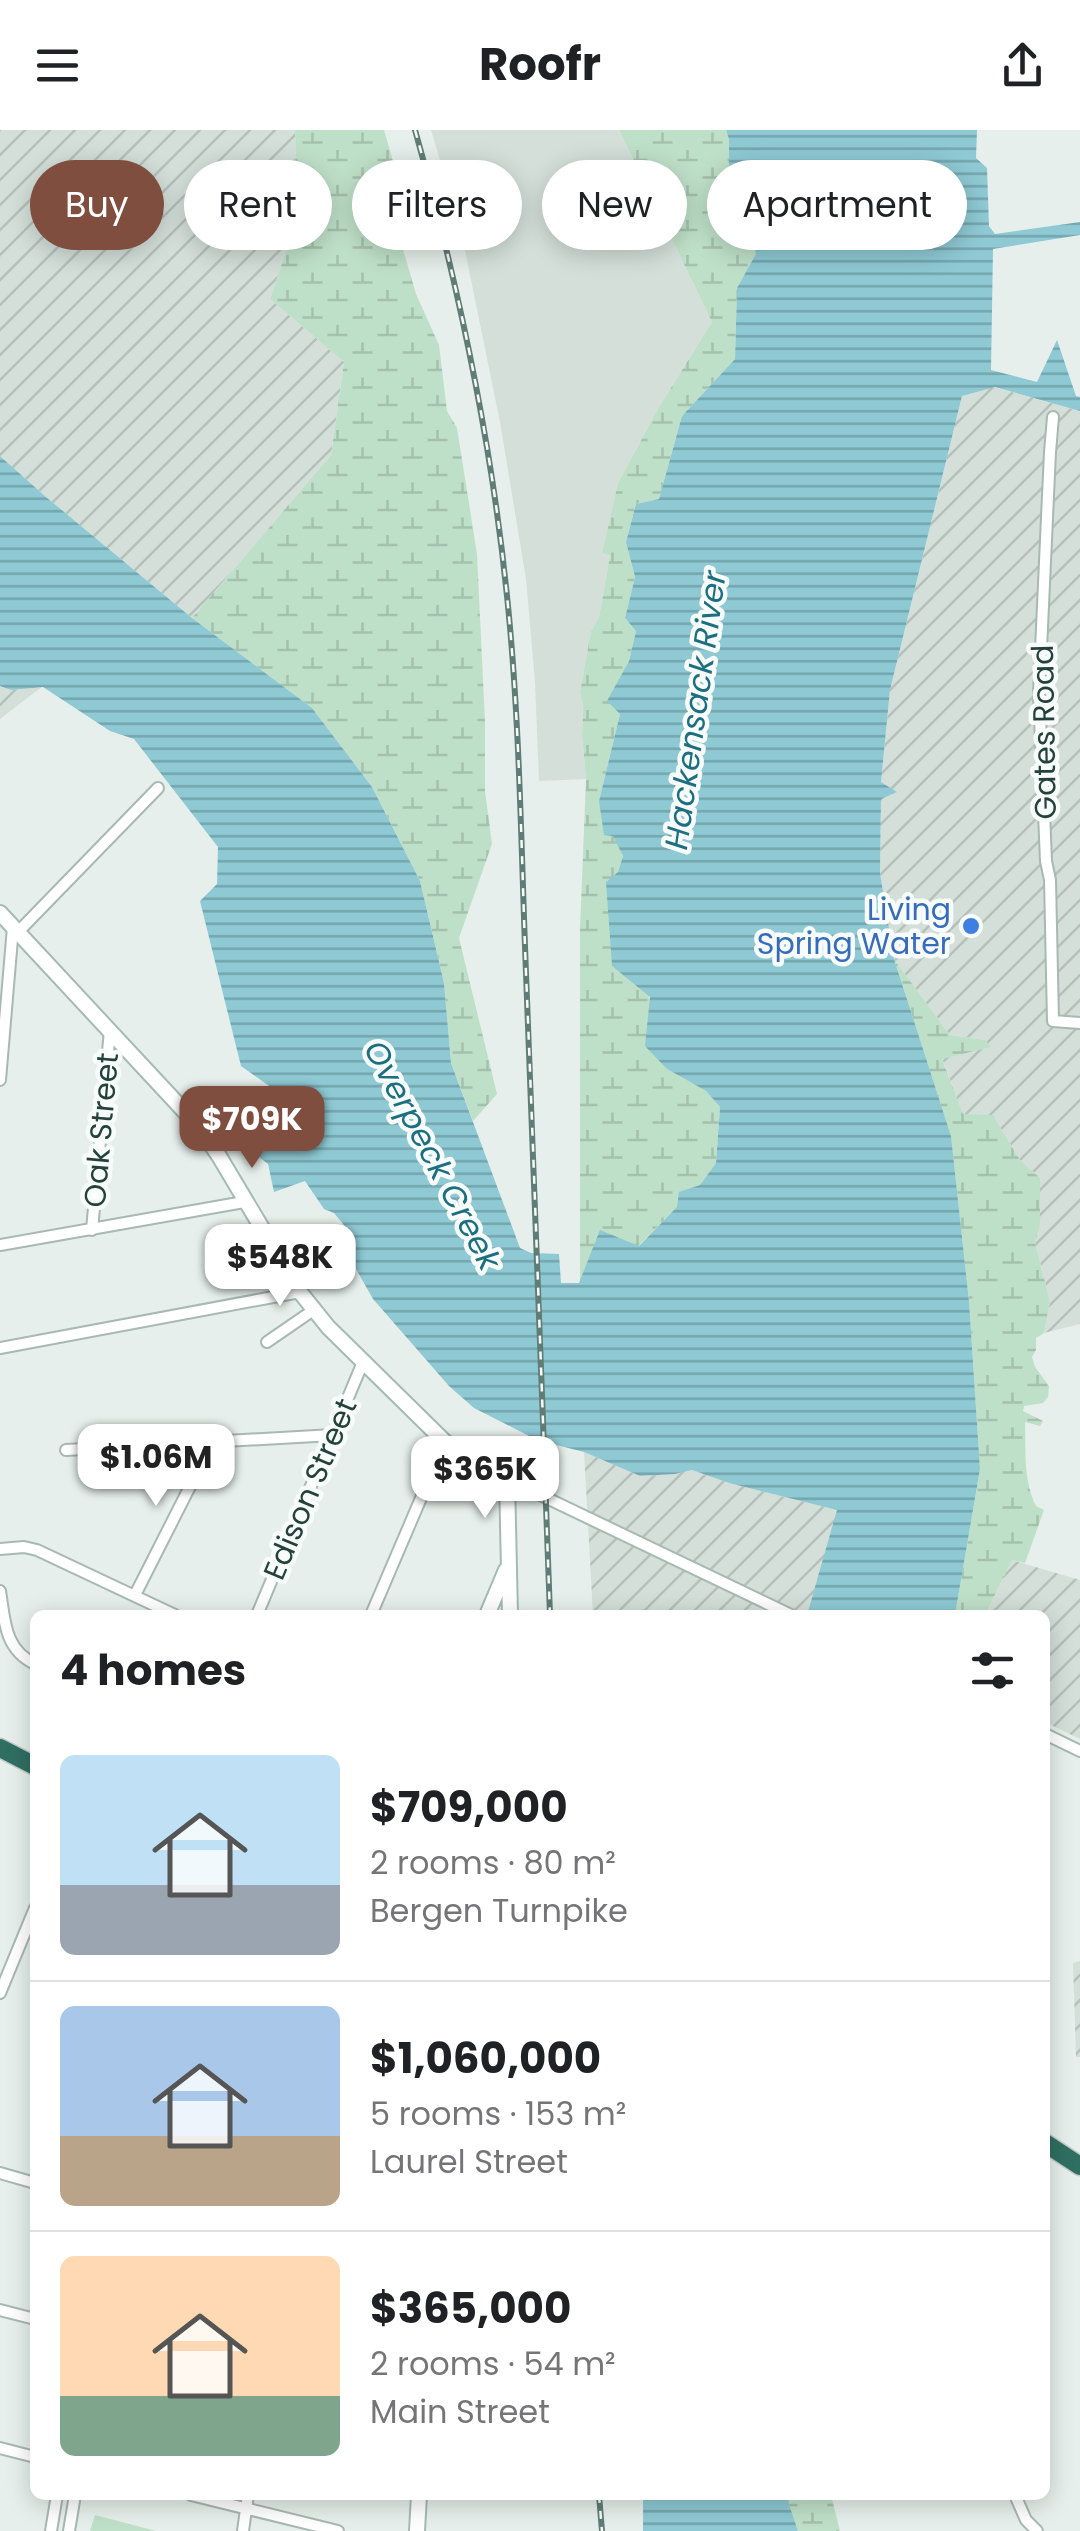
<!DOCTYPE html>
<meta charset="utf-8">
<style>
:root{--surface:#fff;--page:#f6f6f6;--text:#202124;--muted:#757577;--line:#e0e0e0;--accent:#7f4e3f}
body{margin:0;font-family:Poppins,sans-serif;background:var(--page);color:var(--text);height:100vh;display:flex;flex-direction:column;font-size:38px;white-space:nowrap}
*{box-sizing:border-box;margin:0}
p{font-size:32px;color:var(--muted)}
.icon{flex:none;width:55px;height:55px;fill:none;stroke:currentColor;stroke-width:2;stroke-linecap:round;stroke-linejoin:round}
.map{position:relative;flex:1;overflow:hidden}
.panel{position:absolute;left:30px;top:1480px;width:1020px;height:890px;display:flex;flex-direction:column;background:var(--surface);border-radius:15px;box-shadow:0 5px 25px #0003}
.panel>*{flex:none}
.top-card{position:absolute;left:30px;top:30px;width:1020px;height:90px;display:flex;gap:20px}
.price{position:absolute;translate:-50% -85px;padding:0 22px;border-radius:20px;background:#fff;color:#222;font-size:32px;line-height:65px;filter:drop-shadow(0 2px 5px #0008)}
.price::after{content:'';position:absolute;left:50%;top:60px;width:30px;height:22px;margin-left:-15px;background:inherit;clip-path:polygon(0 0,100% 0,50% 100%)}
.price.active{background:var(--accent);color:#fff}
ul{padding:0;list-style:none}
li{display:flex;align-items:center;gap:30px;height:250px;padding:0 30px}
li+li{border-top:2px solid var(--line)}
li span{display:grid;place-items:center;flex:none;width:280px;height:200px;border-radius:15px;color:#555}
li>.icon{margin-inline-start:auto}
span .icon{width:120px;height:120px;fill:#fffc;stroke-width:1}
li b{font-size:42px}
h2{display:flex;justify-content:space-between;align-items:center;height:120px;padding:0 30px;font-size:42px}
.pill{padding:0 35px;border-radius:45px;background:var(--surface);box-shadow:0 5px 25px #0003;font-size:35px;line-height:90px}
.pill.active{background:var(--accent);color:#fff}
header{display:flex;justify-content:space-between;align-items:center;height:130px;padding:0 30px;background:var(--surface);font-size:45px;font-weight:700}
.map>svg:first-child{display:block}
.built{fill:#d4dfda}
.industrial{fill:url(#industrial-furrows)}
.wetland{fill:url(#wetland-marsh)}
.pitch{fill:#bfe0c8}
.water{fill:url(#water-rules)}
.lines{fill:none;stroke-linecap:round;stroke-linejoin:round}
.street-casing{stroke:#a8b8b2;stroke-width:14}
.secondary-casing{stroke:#a4bbb3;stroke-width:18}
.highway-casing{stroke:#c2cac8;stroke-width:21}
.street{stroke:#fff;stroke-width:10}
.secondary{stroke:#fff;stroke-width:14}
.highway{stroke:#2f6f62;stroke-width:18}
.rail-casing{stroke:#5f7d75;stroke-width:6}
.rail{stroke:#f7fbf9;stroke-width:2.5;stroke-dasharray:8;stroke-linecap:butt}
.shop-dot{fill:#3f7fe0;stroke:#f7fbf9;stroke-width:4}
.labels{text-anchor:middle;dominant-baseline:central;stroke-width:9;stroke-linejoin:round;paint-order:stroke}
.street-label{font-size:30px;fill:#24423a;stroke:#f7fbf9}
.shop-label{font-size:30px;fill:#366cbe;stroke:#f7fbf9;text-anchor:end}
.water-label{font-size:32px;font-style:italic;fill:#1c6f80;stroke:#f7fbf9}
</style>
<header><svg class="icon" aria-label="menu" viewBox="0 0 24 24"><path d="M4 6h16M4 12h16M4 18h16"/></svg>Roofr<svg class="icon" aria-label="share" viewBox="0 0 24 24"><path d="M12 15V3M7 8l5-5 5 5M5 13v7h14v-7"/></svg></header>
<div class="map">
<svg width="1080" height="2401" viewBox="0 0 1080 2401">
<defs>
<pattern id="industrial-furrows" width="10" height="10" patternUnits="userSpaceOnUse" patternTransform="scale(2.5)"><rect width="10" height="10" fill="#d4dfda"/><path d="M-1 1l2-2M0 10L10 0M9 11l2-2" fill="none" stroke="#b6c1bc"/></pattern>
<pattern id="wetland-marsh" width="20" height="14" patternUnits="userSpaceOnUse" patternTransform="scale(2.5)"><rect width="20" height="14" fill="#bfe0c8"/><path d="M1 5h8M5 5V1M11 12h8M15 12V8" fill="none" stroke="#a4c1ad"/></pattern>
<pattern id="water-rules" width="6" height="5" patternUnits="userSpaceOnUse" patternTransform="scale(2.5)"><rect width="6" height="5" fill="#8ec9d4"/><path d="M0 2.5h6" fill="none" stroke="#74a5ad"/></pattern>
</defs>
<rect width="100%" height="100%" fill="#e6efeb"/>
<path class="built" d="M431,0H619L712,192L659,277L618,353L602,423L610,424L599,487L591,501L580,562L583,577L582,605L586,649L539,651L535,552L526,449L500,292L461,101Z"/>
<path class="industrial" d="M0,0H295L297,89L270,169L344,232L331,325L192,488L46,367L0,326Z
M994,257L1080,281V1194L1044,1203L1050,1172L1035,1112L1040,1095V1048L1020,1030L993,985H963L942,928L990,917L985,910L950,905L894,829L880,743L881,668L896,662L881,653L890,560L962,266Z
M0,556L11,560L43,556L0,589Z
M584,1322L640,1346L675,1344L692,1340L729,1353L838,1380L807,1485H593Z
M1012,1430L1080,1450V1609L1045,1592V1485H985Z
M1080,1831V1927H1076L1073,1833Z"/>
<path class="wetland" d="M295,0H384L403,66L393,85L416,164L439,215L447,281L457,298L477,424L485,592V661L492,714L459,808L497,964L473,991L451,933L444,853L420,751L372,657L312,578L192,488L331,325L344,232L270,169L297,89Z
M619,0H726L729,9V66L749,96L757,124L737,158L735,229L682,286L659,369L636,374L626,412L635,447L625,488L636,501L629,531L608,571L620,584L599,671L623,726L618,742L667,939L706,961L720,977L716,1033L700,1055L638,1116L580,1153V799L586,649L582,605L583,577L580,562L591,501L599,487L610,425L602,423L618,353L659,277L712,192Z
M894,829L950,905L985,910L991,917L942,929L963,984L993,985L1020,1030L1040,1048V1095L1035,1112L1050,1172L1044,1203L1036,1208V1220L1032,1227L1035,1237L1049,1256L1048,1267L1043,1273L1024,1276L1023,1281L1043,1291L1040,1296L1025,1292C1026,1321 1023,1349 1036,1376L1044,1380L1025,1433L1012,1430L985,1485H955L980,1339L969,1171L951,1007Z
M786,2365H831L840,2401H798Z"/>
<path class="pitch" d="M95,2385L156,2401H90Z"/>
<path class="water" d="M726,0H977L976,28L987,38L989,96L995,104L1080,92V105L993,119L991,240L1037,252L1057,210L1076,266L1080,267V281L995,257L962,266L890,560L881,652L897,662L881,669L880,743L894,829L951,1006L969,1171L980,1339L955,1485H807L837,1380L729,1353L692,1340L675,1344L640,1346L584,1322L537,1310L474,1278L449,1256L373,1169L347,1123L349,1101L334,1083L324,1079L305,1051L274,1062L268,1034L249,1019L275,999L272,958L241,936L200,771L217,754L218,717L134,609L110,601L43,557L11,560L0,556V326L46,367L192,488L312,578L372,657L420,751L444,853L451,933L520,1118L531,1123L559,1124L561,1153H579L600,1100L639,1116L677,1077L679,1062L700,1055L716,1033L720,977L706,961L667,939L645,916L650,867L612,836L606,752L618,742L623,726L613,706L604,705L599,671L620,584L607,571L629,531L636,501L625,488L635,447L626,412L636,374L659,369L682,286L735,229L737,158L756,124L749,96L729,66V9Z
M643,2365H786L798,2401H643Z"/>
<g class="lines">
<defs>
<path id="street" d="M1053,287L1050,322L1039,563L1046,731L1050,750L1053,891L1080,893
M18,802L158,658
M0,950L13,797
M92,1100L110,900
M0,1115L244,1072
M267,1212L315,1179
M0,1218L300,1162
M66,1320L333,1305
M507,1349L791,1485
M0,1419L24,1417L37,1420L175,1485
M0,1461C5,1491 4,1519 35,1534
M135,1465L213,1311
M257,1485L363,1232
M371,1485L445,1312
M1045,1604L1080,1621
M0,1863L35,1778
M0,2043L35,2053
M0,2180L35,2189
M0,2318L35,2327
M191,2365L338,2401
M1015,2365L1026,2390L1037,2401
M51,2401L57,2365
M69,2401L75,2365
M243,2401L248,2365"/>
<path id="secondary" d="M0,783L200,998L219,1026L300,1162L328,1197L445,1312L507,1349L510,1485
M487,1485L506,1440
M417,2401L419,2365"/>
<path id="highway" d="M0,1618L35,1636
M1045,2013L1080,2036"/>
</defs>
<use href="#street" class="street-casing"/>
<use href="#secondary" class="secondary-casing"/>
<use href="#highway" class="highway-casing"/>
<use href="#street" class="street"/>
<use href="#secondary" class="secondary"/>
<use href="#highway" class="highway"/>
<defs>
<path id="rail" d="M415,0C458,153 491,307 507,466C520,591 521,718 526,843C535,1057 542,1271 550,1485
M599,2365L602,2401"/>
</defs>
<use href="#rail" class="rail-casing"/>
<use href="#rail" class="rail"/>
</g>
<circle class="shop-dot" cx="971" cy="796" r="10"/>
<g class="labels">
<g class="street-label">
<text transform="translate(1044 602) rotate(-91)">Gates Road</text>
<text transform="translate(101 1000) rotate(-85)">Oak Street</text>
<text transform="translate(310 1359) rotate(-67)">Edison Street</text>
</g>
<g class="shop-label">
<text x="951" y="779">Living<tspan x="951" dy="34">Spring Water</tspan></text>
</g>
<g class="water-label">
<text transform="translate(695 580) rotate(-82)">Hackensack River</text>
<text transform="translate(433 1025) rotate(62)">Overpeck Creek</text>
</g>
</g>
</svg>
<b class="price active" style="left:252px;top:1041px">$709K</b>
<b class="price" style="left:280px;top:1179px">$548K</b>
<b class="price" style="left:156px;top:1379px">$1.06M</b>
<b class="price" style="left:485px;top:1391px">$365K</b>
<div class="top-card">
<a class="pill active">Buy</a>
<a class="pill">Rent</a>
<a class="pill">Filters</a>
<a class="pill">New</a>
<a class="pill">Apartment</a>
</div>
<section class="panel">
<h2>4 homes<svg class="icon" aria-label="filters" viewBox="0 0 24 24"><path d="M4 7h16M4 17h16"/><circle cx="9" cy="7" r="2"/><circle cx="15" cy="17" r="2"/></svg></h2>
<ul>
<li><span style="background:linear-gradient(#bfe0f5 65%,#9aa5b1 0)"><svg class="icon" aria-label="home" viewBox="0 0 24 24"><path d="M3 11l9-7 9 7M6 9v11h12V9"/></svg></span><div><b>$709,000</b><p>2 rooms · 80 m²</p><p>Bergen Turnpike</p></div></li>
<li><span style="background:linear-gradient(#a9c7e8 65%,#b9a48a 0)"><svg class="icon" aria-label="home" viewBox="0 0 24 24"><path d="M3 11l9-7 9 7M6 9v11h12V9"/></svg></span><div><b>$1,060,000</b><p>5 rooms · 153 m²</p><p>Laurel Street</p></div></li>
<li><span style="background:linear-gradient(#ffd9b3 70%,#7fa58c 0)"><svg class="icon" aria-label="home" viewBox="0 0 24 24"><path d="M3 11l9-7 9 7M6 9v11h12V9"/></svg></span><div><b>$365,000</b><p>2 rooms · 54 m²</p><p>Main Street</p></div></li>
</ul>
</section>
</div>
